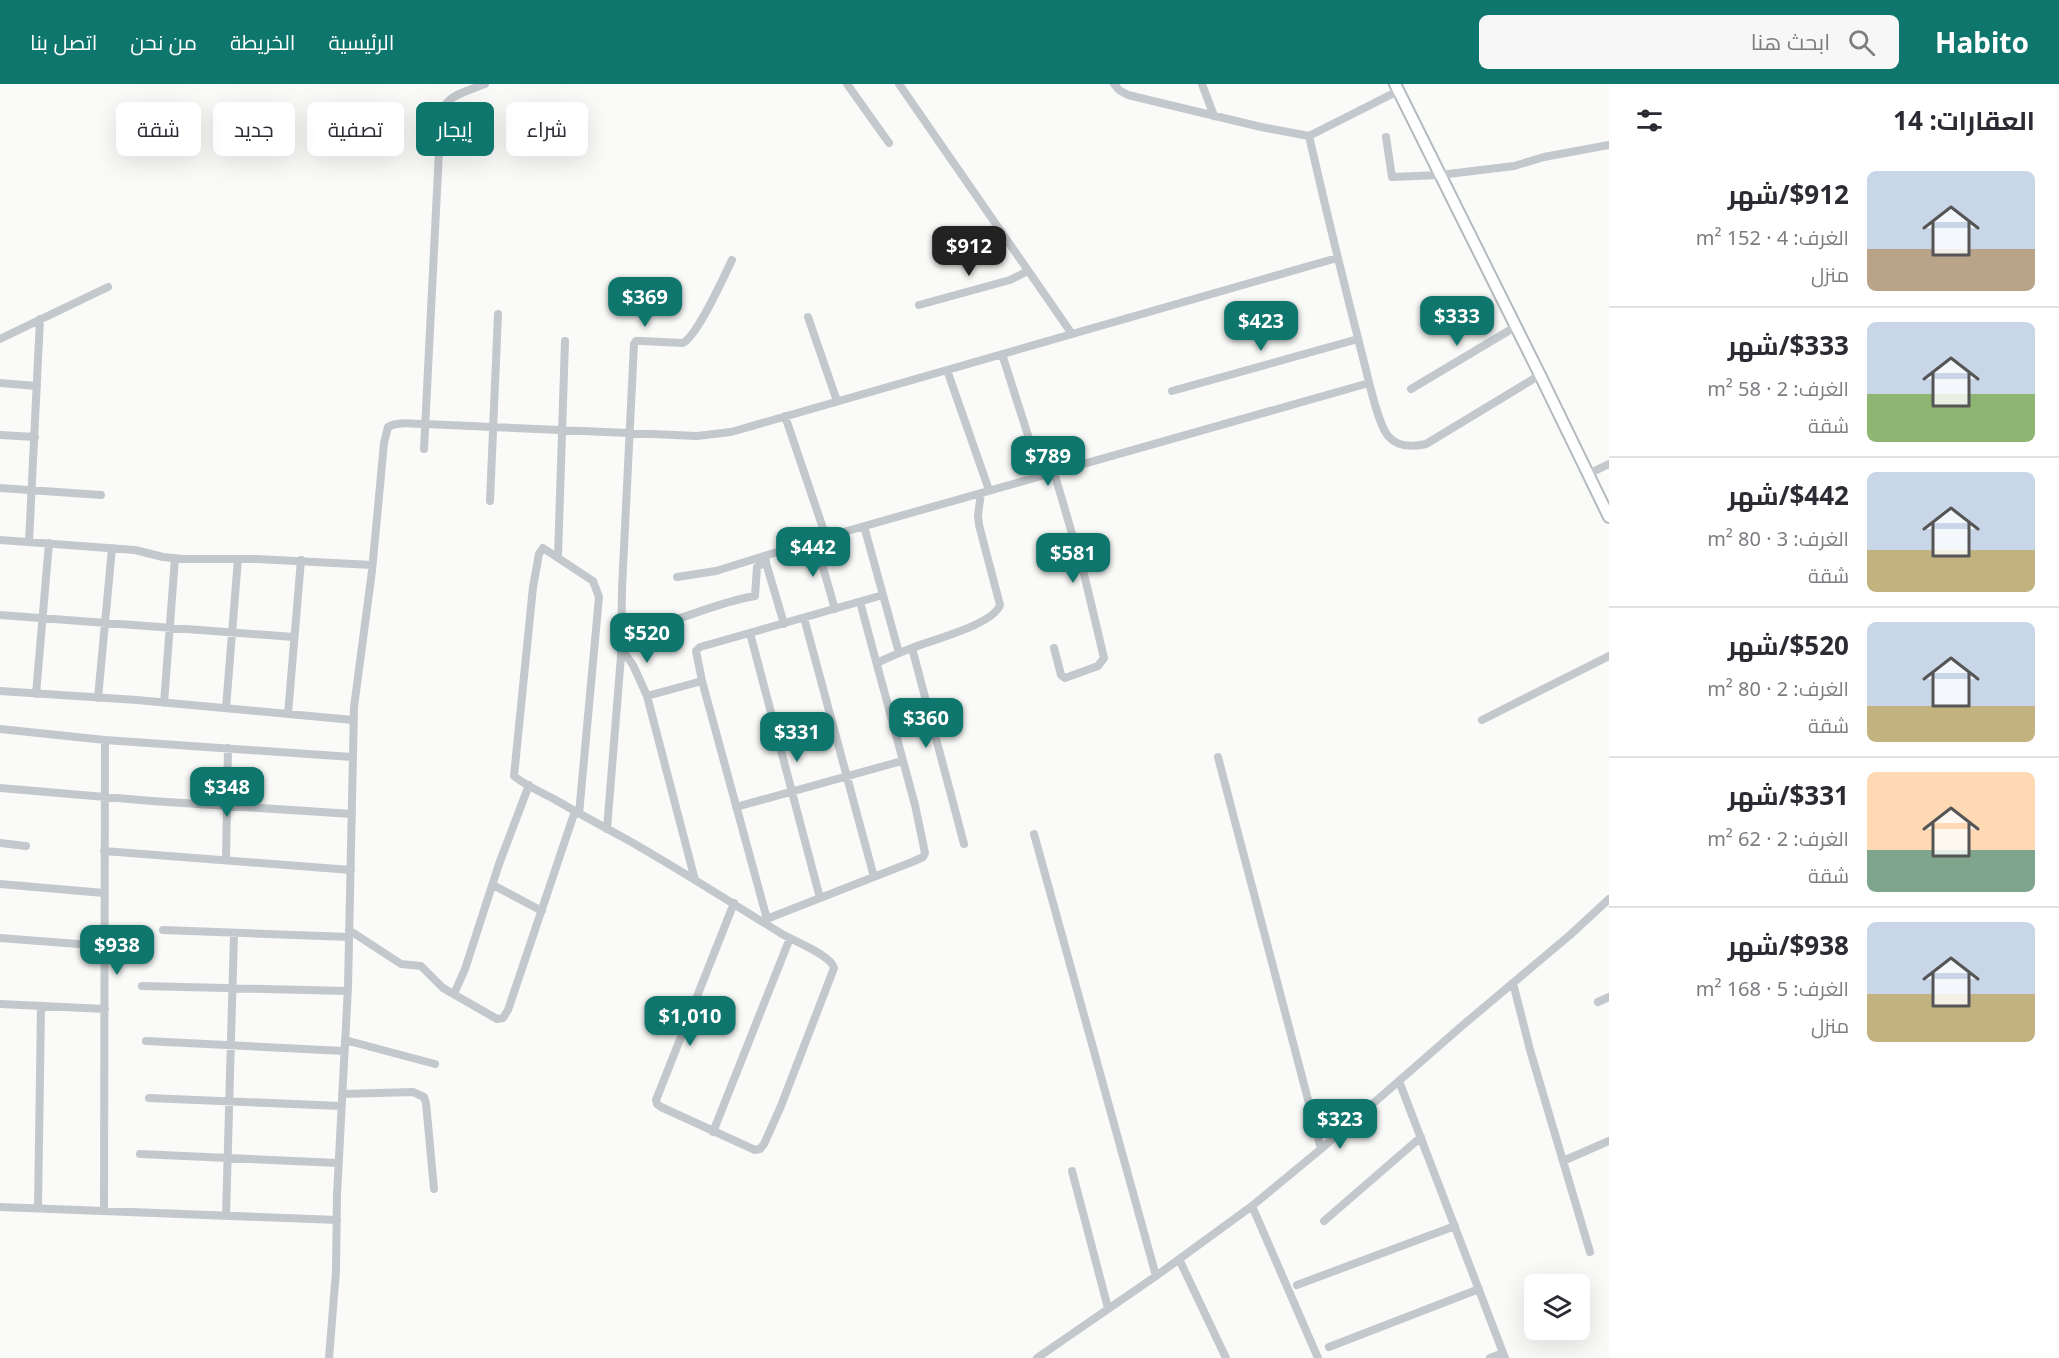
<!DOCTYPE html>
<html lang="ar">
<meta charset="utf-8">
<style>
:root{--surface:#fff;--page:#f7f7f7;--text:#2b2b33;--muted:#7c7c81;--line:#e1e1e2;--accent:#0f766e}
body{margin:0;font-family:"Noto Sans",Cairo,sans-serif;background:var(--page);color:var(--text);direction:rtl;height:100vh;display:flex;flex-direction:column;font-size:22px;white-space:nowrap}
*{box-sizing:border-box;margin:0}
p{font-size:20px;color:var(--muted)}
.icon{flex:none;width:33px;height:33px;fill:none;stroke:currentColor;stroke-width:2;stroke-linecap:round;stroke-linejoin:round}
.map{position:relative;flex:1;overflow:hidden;direction:ltr}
.sheet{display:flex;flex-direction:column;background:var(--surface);width:450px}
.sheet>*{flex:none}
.guide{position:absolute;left:18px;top:18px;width:570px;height:54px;direction:rtl;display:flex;gap:12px}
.buttons{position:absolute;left:1524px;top:1190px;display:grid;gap:12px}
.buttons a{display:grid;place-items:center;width:66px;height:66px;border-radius:9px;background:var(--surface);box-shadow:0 6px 24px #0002;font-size:30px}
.price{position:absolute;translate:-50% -51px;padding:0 14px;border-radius:12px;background:var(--accent);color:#fff;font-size:20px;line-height:39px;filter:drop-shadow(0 2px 3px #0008)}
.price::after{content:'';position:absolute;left:50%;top:36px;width:18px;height:14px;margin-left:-9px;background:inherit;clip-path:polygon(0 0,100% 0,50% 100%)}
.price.selected{background:#222;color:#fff}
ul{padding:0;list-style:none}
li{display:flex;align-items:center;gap:18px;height:150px;padding:0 24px}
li+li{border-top:2px solid var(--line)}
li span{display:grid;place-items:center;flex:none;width:168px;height:120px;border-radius:9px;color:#555}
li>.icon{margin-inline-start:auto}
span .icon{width:72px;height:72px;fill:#fffc;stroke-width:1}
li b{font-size:26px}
h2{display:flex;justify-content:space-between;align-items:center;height:72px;padding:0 24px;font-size:26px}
.pill{padding:0 21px;border-radius:9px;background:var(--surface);box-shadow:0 6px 24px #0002;font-size:21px;line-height:54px}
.pill.selected{background:var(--accent);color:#fff}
header{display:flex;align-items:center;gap:36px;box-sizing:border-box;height:84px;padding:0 30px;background:var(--accent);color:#fff}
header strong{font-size:28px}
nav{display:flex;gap:33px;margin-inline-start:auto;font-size:21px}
.search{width:420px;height:54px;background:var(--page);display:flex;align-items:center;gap:15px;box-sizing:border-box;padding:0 21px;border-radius:9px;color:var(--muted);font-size:22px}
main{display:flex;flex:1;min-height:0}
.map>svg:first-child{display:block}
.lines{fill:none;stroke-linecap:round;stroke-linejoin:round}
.secondary-casing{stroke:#b3babf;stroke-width:14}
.street{stroke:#c3c8cc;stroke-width:8}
.secondary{stroke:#fff;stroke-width:10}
</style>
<header>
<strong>Habito</strong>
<div class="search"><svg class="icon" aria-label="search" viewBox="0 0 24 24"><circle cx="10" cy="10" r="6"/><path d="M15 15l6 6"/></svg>ابحث هنا</div>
<nav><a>الرئيسية</a><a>الخريطة</a><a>من نحن</a><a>اتصل بنا</a></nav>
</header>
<main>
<section class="sheet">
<h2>العقارات: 14<svg class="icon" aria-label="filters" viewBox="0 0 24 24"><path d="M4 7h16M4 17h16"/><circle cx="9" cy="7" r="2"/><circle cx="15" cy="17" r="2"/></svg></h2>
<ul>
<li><span style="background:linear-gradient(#c9d6e8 65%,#b9a48a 0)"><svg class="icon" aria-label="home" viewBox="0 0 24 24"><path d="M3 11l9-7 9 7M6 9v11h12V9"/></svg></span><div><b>$912/شهر</b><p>الغرف: 4 · 152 m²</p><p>منزل</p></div></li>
<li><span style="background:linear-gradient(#c9d6e8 60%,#8fb573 0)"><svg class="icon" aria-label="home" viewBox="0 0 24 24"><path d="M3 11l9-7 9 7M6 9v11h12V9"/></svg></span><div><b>$333/شهر</b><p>الغرف: 2 · 58 m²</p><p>شقة</p></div></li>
<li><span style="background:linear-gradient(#c9d6e8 65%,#c2b280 0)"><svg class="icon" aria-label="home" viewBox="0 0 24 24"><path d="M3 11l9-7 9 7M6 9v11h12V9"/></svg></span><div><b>$442/شهر</b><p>الغرف: 3 · 80 m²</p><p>شقة</p></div></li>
<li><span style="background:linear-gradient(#c9d6e8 70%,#c2b280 0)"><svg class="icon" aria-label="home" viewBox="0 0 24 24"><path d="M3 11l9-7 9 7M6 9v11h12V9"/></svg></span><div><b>$520/شهر</b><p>الغرف: 2 · 80 m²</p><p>شقة</p></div></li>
<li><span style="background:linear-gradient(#ffd9b3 65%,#7fa58c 0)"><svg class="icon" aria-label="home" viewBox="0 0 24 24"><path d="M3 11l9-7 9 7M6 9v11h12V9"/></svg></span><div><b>$331/شهر</b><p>الغرف: 2 · 62 m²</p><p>شقة</p></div></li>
<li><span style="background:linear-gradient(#c9d6e8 60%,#c2b280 0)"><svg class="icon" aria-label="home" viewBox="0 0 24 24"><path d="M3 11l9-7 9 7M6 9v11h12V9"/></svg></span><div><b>$938/شهر</b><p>الغرف: 5 · 168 m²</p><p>منزل</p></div></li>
</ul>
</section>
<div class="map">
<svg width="1609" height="1274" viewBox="0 0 1609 1274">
<rect width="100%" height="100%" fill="#fafaf8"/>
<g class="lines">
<defs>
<path id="secondary" d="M1395,0L1540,291L1609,433"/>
</defs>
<use href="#secondary" class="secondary-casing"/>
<path class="street" d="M847,0L889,59
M899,0L1072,250
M1114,0L1119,6L1128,11L1261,43L1309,52
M1202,0L1214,32
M1398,7L1309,52C1326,126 1344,200 1363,274C1368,293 1377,338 1388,352C1398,364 1413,363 1426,360L1540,291
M1386,53L1392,93L1440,91L1514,82L1544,73L1609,61
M919,221L1010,196L1028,187
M808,233L837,317
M0,255L108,203
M1002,270L1041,392
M947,286L989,406
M0,299L37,302
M1411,305L1515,243
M1172,307L1358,255
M785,332L826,453
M0,351L35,353
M424,365L440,47C438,12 457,11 485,0
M1588,390L1609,380
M0,404L101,411
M490,417L498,230
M864,442L899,569
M0,456L135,466L163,473L183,475H257L372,481
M815,456L835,525
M29,458L40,235
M558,472L565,257
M677,493L716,487L764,472
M0,531L294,553
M804,534L874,793
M665,539C695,530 724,517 755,512L757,483L766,477
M784,540L764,472L826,453L1369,299
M750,549L820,814
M621,564L633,581L647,612
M912,564L964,760
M1054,564L1061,591L1065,594L1098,582L1104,574L1085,494L1054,388
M877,579C888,574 900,568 912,564C931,556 993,541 1000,521L979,441L978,431L981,409
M0,607L137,616L353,636
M36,610L49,459
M98,614L112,464
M164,619L175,474
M226,624L238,475
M288,630L301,476
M1482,636L1609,572
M0,645L105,656L352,673
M1218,673L1321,1065
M0,704L152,717L352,730
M736,723L902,677
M579,730L599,513L593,497L543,464L539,470L533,503L514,692C526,702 541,708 554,715C578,729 602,742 626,755C679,785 730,818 782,850C794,857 831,871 834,884L781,1022L764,1060L760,1065L755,1066L661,1023L657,1020L656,1016L734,819
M607,745L621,572L622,504L634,260L636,257H641L683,259C698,251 723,194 732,176
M1034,750L1156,1192
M0,759L26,762
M104,767L351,786
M226,776L228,664
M695,796L647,612L702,597
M0,800L104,809
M493,801L542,827
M767,835L702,597L696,567L700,563L883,511
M764,836L912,778L923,773L925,769L915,721L860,518
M163,846L349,853
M349,846L401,880L421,882L443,904L497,935L503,934L508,926L575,727
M0,854L104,862
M1513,899L1530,966L1590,1168
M142,902L347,907
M454,910L465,885L499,780L529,701
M1598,918L1609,913
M0,920L105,925
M345,956L435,980
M146,957L344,967
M1399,997L1505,1274
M342,1010L413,1008L424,1013L426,1019L434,1105
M149,1014L341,1022
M713,1048L790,854
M140,1070L339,1079
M1563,1077L1609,1057
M1072,1087L1108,1224
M1252,1122L1318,1274
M0,1123L337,1136
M38,1124L41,922
M104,1127L105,656
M226,1132L234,849
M1324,1137L1421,1053
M1179,1175L1226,1274
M1297,1201L1455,1142
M1329,1263L1479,1205
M329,1274L336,1187L337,1111L348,903L354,623L372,487L384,359L388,343C398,337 413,340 425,340L697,352L731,348L1337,174
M1037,1274L1156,1192L1252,1122L1321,1065L1463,941L1570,851L1609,815
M1490,1274L1503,1269"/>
<use href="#secondary" class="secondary"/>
</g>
</svg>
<div class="buttons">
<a><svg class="icon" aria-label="layers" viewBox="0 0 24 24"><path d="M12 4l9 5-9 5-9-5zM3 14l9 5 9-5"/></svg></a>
</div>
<b class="price selected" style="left:969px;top:193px">$912</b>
<b class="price" style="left:645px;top:244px">$369</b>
<b class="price" style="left:1457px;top:263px">$333</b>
<b class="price" style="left:1261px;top:268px">$423</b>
<b class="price" style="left:1048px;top:403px">$789</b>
<b class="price" style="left:813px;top:494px">$442</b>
<b class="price" style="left:1073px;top:500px">$581</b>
<b class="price" style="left:647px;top:580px">$520</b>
<b class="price" style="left:926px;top:665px">$360</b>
<b class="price" style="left:797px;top:679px">$331</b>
<b class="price" style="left:227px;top:734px">$348</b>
<b class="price" style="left:117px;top:892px">$938</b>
<b class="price" style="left:690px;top:963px">$1,010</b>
<b class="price" style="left:1340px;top:1066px">$323</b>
<div class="guide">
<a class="pill">شراء</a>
<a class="pill selected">إيجار</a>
<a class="pill">تصفية</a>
<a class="pill">جديد</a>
<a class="pill">شقة</a>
</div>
</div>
</main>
